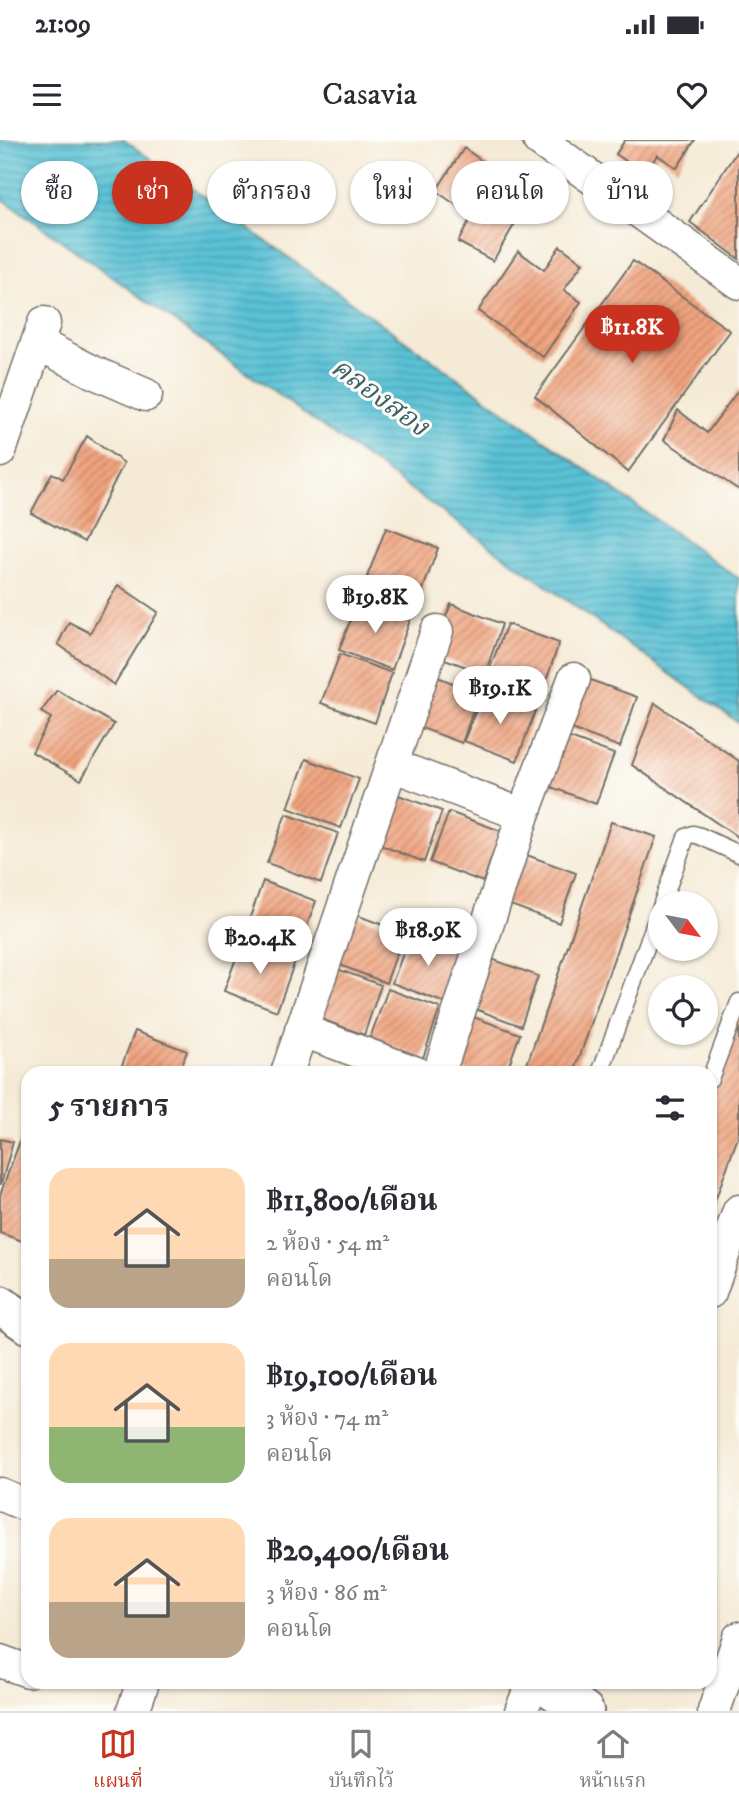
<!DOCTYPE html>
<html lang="th">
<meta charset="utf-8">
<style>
:root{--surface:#fff;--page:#f2f2f3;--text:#2b2b33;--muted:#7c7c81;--line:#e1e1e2;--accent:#c8321e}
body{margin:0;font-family:"IM FELL DW Pica","Noto Serif Thai",serif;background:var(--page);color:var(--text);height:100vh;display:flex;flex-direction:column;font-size:26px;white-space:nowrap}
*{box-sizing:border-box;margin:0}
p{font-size:23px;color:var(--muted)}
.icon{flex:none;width:38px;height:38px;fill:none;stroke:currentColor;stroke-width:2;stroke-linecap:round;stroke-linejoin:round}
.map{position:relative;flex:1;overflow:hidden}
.details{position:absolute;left:21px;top:926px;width:696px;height:623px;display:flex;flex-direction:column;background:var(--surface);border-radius:21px;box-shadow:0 2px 5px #0004}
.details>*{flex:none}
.hud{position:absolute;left:21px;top:21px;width:698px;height:63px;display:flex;gap:14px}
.needle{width:46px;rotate:122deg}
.fabs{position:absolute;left:648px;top:751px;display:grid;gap:14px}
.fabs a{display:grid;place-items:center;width:70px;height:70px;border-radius:50%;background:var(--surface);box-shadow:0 2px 5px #0004;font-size:35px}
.price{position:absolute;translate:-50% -60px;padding:0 16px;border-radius:24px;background:#fff;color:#222;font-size:23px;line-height:46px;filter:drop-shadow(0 2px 4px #0008)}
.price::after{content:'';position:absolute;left:50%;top:42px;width:21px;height:16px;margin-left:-10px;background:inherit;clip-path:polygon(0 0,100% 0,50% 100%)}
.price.selected{background:var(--accent);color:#fff}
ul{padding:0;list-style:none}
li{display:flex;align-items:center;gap:21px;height:175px;padding:0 28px}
li span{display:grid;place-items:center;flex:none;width:196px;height:140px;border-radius:21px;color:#555}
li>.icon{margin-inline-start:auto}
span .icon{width:84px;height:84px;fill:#fffc;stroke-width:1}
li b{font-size:30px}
h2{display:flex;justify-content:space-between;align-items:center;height:84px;padding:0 28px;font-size:30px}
.chip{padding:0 24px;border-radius:32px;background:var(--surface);box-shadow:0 2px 5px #0004;font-size:24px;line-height:63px}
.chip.selected{background:var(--accent);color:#fff}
.status{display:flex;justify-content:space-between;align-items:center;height:49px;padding:0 35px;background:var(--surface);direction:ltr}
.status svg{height:19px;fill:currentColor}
header{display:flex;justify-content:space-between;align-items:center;height:91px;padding:0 28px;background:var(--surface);font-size:32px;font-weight:600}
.dock{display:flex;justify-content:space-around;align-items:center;height:98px;border-top:2px solid var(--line);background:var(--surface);font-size:19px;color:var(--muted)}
.dock a{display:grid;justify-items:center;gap:4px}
.dock .selected{color:var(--accent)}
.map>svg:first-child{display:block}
.water{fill:url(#water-rules);stroke:#427680;stroke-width:2}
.building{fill:url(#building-hatch)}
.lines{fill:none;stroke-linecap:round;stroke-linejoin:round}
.service-casing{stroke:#726e66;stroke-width:19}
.minor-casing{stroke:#726e66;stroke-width:35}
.tertiary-casing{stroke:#726e66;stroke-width:42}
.service{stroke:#fff;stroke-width:16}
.minor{stroke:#fff;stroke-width:32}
.tertiary{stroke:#fff;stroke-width:38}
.labels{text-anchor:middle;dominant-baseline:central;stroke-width:6;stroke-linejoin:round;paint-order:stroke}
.water-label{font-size:28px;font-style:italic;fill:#3b6067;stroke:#fdfcf7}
</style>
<div class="status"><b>21:09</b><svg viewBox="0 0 49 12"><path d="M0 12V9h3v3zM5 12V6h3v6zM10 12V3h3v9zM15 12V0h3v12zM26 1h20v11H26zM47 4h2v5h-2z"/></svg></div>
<header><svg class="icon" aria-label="menu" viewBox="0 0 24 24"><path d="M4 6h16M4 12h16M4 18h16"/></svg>Casavia<svg class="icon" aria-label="heart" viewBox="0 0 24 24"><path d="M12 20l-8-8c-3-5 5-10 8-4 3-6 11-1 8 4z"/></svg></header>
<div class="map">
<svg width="739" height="1571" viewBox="0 0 739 1571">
<defs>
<pattern id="water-rules" width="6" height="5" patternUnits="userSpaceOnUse" patternTransform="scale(1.75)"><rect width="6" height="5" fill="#5ac2d6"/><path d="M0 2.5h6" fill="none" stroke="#4b9eae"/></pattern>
<pattern id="building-hatch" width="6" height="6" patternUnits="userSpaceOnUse" patternTransform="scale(1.75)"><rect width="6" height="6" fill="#f0a37e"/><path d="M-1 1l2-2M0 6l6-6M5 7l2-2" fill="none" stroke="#c38567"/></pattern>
</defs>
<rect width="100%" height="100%" fill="#fdfcf7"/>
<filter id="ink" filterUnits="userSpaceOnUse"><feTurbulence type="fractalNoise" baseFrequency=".0143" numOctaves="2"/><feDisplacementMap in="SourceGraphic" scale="14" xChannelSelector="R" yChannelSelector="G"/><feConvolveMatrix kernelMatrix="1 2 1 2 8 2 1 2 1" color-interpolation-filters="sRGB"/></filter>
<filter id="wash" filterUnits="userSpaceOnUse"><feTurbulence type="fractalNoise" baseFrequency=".00686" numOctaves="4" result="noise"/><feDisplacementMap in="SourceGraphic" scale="28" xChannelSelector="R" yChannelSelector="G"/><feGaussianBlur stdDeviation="1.57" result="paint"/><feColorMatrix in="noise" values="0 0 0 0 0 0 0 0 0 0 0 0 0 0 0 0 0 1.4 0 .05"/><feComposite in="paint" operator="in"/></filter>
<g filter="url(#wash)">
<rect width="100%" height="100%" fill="#f5ead5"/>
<path class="water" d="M0,0H124L739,439V583L0,57Z"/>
<g id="blocks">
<path class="building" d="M625,0H695L677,28L657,15L645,34L616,14Z
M464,8L531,56L493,121L458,102L472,76L436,51Z
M739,8V119L690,82Z
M560,106L583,123L564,150L581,162L543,217L478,171L518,111L544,130Z
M633,121L730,191L628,332L535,256Z
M739,249V350L664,300L678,270L707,293Z
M87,296L124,323L84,402L31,373L52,333L63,339Z
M386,388L438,408L420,457L367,437Z
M118,445L158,472L114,545L58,504L69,482L90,493Z
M358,461L410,480L392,530L339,510Z
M451,464L502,484L485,534L431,514Z
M507,484L559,503L542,553L488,533Z
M340,514L392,533L375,583L321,563Z
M427,533L479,553L462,603L408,583Z
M585,538L637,557L620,607L566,587Z
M57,550L114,584L81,640L32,612L51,578L41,572Z
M483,552L535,571L517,621L464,601Z
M655,563L739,621V698L632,625Z
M562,595L614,614L596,664L543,644Z
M306,619L359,639L341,688L288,668Z
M390,652L442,671L424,722L370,701Z
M449,672L501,691L483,742L430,722Z
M286,674L338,693L321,743L267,723Z
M611,682L656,697L574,933H524Z
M524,714L576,733L559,783L505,763Z
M263,741L316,761L298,811L245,791Z
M351,773L404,793L386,843L332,822Z
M411,793L463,813L445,863L392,843Z
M242,802L295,821L277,871L224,851Z
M486,817L538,836L521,886L467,866Z
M329,826L381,845L364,895L310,875Z
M388,849L440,868L423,918L370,898Z
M739,870V994L711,1072L710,948Z
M468,875L520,894L506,933H472L449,924Z
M135,891L187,911L179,933H119Z
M23,993L28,994V1103L0,1093V1055Z
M0,999L13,1002L1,1044H0Z"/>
</g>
</g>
<g filter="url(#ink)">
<use href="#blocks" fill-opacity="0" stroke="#726e66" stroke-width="2"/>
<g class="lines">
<defs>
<path id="service" d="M662,763L686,697L693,694L700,696L739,714
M600,933L660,769
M710,939L739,862"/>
<path id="minor" d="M539,0L739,143
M37,203L93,232L146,255
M0,311L44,183
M392,625L523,675
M301,890L416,933
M287,933L437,491
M439,933L523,675L574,539
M710,1152L739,1071
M0,1354L28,1366
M0,1521L28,1531
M133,1571L143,1542
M521,1571L533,1542
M714,1571L739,1498"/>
<path id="tertiary" d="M0,1165L28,1184
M542,1542L584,1571"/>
</defs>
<use href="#service" class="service-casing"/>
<use href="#minor" class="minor-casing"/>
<use href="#tertiary" class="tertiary-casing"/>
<use href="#service" class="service"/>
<use href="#minor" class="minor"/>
<use href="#tertiary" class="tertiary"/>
</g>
</g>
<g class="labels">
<g class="water-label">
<text transform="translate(380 257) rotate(36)">คลองสอง</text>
</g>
</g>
</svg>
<div class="fabs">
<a><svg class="needle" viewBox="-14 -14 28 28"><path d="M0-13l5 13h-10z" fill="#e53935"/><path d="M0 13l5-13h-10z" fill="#7c7c81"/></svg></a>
<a><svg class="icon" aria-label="locate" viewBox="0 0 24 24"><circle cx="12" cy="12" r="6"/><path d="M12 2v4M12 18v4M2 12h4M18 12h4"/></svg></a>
</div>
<b class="price selected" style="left:632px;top:225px">฿11.8K</b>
<b class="price" style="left:375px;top:495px">฿19.8K</b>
<b class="price" style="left:500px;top:586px">฿19.1K</b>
<b class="price" style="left:428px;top:828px">฿18.9K</b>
<b class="price" style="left:260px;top:836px">฿20.4K</b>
<div class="hud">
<a class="chip">ซื้อ</a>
<a class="chip selected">เช่า</a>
<a class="chip">ตัวกรอง</a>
<a class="chip">ใหม่</a>
<a class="chip">คอนโด</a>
<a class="chip">บ้าน</a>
</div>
<section class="details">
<h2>5 รายการ<svg class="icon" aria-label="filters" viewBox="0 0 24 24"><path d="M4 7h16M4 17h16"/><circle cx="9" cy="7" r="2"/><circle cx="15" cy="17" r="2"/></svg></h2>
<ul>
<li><span style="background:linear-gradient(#ffd9b3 65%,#b9a48a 0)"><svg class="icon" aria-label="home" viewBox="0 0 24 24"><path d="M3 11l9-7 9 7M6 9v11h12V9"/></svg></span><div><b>฿11,800/เดือน</b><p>2 ห้อง · 54 m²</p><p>คอนโด</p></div></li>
<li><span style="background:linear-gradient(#ffd9b3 60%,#8fb573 0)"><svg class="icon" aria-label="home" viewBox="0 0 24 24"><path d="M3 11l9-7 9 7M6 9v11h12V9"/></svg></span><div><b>฿19,100/เดือน</b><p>3 ห้อง · 74 m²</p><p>คอนโด</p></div></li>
<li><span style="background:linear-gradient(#ffd9b3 60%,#b9a48a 0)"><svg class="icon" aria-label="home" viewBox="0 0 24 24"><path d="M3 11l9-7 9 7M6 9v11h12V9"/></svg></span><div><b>฿20,400/เดือน</b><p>3 ห้อง · 86 m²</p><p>คอนโด</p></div></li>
</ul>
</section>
</div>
<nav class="dock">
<a class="selected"><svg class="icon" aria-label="map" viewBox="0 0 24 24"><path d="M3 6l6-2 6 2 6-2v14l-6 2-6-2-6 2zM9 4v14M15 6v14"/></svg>แผนที่</a>
<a><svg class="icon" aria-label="saved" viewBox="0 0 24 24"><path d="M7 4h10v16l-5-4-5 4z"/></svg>บันทึกไว้</a>
<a><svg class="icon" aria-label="home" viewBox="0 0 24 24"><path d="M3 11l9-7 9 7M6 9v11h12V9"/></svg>หน้าแรก</a>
</nav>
